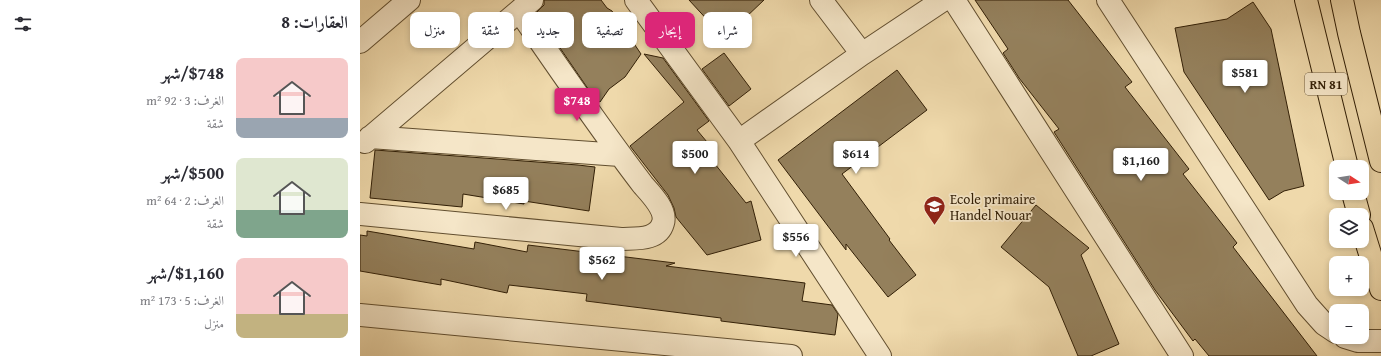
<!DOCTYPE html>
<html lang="ar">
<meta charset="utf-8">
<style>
:root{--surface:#fff;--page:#f7f7f7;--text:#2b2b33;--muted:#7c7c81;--accent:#db2777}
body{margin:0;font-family:"Gentium Book Plus",Amiri,serif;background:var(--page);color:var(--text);direction:rtl;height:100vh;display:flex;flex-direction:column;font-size:15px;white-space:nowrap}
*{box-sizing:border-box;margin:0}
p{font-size:13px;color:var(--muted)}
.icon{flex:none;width:22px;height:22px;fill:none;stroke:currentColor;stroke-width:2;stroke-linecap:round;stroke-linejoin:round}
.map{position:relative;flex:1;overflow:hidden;direction:ltr}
.drawer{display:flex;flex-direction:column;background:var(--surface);width:360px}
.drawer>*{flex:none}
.banner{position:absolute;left:12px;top:12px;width:380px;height:36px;direction:rtl;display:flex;gap:8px}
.needle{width:26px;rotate:102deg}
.buttons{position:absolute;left:969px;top:160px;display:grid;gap:8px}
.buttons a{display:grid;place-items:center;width:40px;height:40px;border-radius:8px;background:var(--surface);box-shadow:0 2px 6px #0003;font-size:20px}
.price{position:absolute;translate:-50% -34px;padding:0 9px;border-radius:4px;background:#fff;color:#222;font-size:13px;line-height:26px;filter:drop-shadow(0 1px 2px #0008)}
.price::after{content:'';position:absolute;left:50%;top:24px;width:12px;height:9px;margin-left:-6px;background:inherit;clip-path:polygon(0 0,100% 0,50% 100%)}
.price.active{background:var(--accent);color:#fff}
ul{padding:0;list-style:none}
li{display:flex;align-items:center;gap:12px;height:100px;padding:0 12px}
li span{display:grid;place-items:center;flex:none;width:112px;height:80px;border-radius:8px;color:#555}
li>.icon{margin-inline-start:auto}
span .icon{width:48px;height:48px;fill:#fffc;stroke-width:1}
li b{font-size:17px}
h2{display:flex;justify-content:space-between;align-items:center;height:48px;padding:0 12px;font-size:17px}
.tag{padding:0 14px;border-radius:8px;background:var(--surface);box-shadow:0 2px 6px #0003;font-size:14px;line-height:36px}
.tag.active{background:var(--accent);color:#fff}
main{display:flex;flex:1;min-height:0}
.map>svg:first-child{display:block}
.building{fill:#94805c;stroke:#321f06}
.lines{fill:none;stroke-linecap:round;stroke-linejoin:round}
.street-casing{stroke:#614e2f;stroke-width:24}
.primary-casing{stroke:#321f06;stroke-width:24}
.street{stroke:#f5e6c8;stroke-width:22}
.primary{stroke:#efd9ab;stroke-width:22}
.labels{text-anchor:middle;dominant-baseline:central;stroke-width:3.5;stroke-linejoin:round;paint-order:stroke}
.shield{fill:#f5e6c8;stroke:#6c5b40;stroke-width:1}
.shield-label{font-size:13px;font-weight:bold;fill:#321f06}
.poi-label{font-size:14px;fill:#321f06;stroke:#f5e6c8;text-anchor:start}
</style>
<main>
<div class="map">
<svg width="1021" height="356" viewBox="0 0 1021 356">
<rect width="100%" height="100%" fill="#efd9ab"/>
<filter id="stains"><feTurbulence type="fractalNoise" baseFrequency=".005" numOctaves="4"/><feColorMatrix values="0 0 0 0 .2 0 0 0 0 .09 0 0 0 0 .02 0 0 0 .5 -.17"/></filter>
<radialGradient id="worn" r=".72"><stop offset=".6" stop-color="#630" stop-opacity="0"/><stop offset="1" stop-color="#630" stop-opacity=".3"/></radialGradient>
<path class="building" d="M184,0H241L247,8L252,11L281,54L265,77L249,89L240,102L235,99L176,13L184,5Z
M329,0H404L364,38Z
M615,0H708L772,82L765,87L829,169L823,174L877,243L873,247L957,356H849L835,339L833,341L795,290L694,132L699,129L659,78L643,53L648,49Z
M893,2L911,29L944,186L924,191L909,200L824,72L815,28L867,19Z
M364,53L391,89L369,106L342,69Z
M284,54L303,58L349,121L337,130L357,154L351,159L386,203L391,201L401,240L347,255L316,217L314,208L308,195L270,146L324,102Z
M537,70L567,110L482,174L530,239L529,240L556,275L528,297L486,244V250L418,160Z
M15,150L218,165L235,167L229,211L164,201V204L103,194L102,207L10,198Z
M676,205L729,248L721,255L759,344L731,356H718L689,287L641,247Z
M7,231L114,249L115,242L167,252L168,245L315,263L306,266L445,283L442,301L472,305L478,314L475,335L361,321V318L226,301L227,294L149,285L147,293L81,279V285L0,271V235L7,236Z"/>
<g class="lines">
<defs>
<path id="street" d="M276,0L379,141L520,356
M461,0L502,54
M594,0L822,356
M748,0L947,305L964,324L976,332
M0,42L49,0
M10,137L260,155
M379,141L502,54L583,0
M5,142L172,0
M0,214L261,239C275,238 298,241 303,223C307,210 291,194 283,185C240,129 200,70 160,12
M0,315L431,356
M985,337L998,341H1021"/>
<path id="primary" d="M946,0L987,167
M982,0L989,33L1021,161
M993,193L999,215
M1002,228L1021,289"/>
</defs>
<use href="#street" class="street-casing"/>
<use href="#primary" class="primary-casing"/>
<use href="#street" class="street"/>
<use href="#primary" class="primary"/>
</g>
<defs>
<symbol id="school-pin" viewBox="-11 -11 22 30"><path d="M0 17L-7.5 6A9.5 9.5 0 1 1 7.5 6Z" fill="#8f2418" stroke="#f5e6c8"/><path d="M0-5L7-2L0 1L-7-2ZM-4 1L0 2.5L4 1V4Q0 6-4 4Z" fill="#fff"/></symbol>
</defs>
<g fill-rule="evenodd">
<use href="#school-pin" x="562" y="194" width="25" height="34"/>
</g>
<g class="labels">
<rect class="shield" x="945" y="73" width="42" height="22" rx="3"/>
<g class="shield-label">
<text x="966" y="84">RN 81</text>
</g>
<g class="poi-label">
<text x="590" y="199">Ecole primaire<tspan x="590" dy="16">Handel Nouar</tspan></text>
</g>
</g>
<rect width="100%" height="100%" filter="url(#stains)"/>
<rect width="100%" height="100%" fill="url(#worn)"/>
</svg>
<div class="buttons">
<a><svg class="needle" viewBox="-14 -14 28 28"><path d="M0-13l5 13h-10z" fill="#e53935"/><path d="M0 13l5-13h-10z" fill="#7c7c81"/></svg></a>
<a><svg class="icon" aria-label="layers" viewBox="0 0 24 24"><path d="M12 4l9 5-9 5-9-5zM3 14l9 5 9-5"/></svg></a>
<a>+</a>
<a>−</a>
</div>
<b class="price" style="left:885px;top:94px">$581</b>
<b class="price active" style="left:217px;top:122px">$748</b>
<b class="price" style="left:335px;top:175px">$500</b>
<b class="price" style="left:496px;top:175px">$614</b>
<b class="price" style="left:781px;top:182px">$1,160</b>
<b class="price" style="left:146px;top:211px">$685</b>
<b class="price" style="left:436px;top:258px">$556</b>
<b class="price" style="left:242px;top:281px">$562</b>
<div class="banner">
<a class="tag">شراء</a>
<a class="tag active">إيجار</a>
<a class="tag">تصفية</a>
<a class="tag">جديد</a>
<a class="tag">شقة</a>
<a class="tag">منزل</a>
</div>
</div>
<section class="drawer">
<h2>العقارات: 8<svg class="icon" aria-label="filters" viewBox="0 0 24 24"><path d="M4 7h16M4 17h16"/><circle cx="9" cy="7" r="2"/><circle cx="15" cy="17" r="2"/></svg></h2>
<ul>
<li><span style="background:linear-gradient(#f6c9c9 75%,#9aa5b1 0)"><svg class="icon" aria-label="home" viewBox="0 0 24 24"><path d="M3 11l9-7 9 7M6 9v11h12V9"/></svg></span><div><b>$748/شهر</b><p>الغرف: 3 · 92 m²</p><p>شقة</p></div></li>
<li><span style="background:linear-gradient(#dfe7d0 65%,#7fa58c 0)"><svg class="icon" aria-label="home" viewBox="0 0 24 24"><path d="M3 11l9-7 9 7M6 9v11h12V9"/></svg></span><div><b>$500/شهر</b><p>الغرف: 2 · 64 m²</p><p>شقة</p></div></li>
<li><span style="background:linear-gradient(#f6c9c9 70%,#c2b280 0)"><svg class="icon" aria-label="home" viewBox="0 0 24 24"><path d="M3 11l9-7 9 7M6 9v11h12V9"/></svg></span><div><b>$1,160/شهر</b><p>الغرف: 5 · 173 m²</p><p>منزل</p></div></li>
</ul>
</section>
</main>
